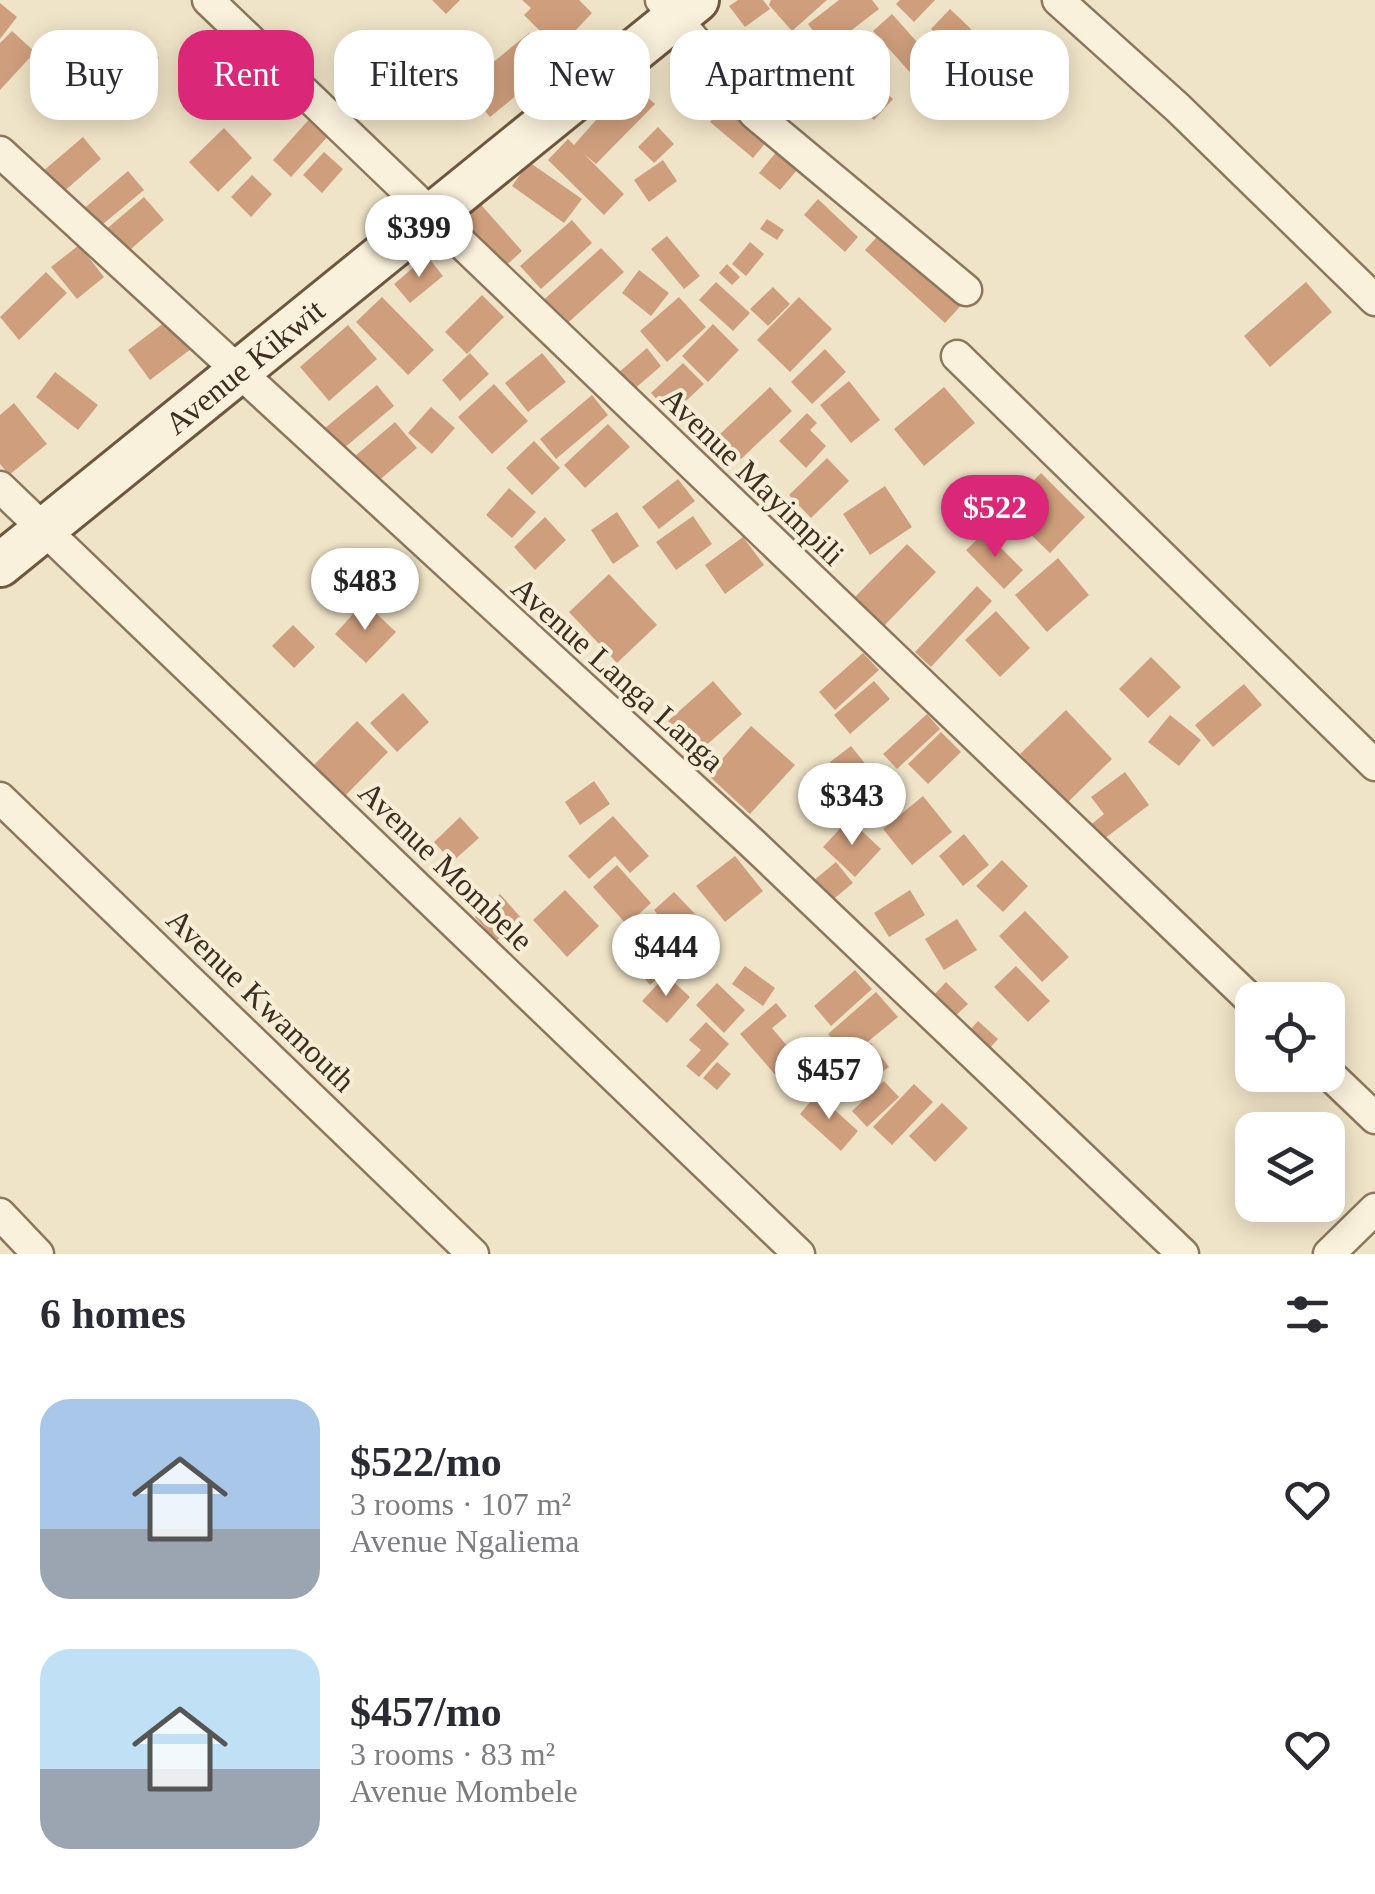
<!DOCTYPE html>
<meta charset="utf-8">
<style>
:root{--surface:#fff;--page:#f2f2f3;--text:#2b2b33;--muted:#7c7c81;--accent:#db2777}
body{margin:0;font-family:"Times New Roman",serif;background:var(--page);color:var(--text);height:100vh;display:flex;flex-direction:column;font-size:38px;white-space:nowrap}
*{box-sizing:border-box;margin:0}
p{font-size:32px;color:var(--muted)}
.icon{flex:none;width:55px;height:55px;fill:none;stroke:currentColor;stroke-width:2;stroke-linecap:round;stroke-linejoin:round}
.map{position:relative;height:1254px;overflow:hidden}
.details{display:flex;flex-direction:column;background:var(--surface);flex:1}
.details>*{flex:none}
.top-card{position:absolute;left:30px;top:30px;width:1315px;height:90px;display:flex;gap:20px}
.controls{position:absolute;left:1235px;top:982px;display:grid;gap:20px}
.controls a{display:grid;place-items:center;width:110px;height:110px;border-radius:20px;background:var(--surface);box-shadow:0 5px 25px #0003;font-size:50px}
.price{position:absolute;translate:-50% -85px;padding:0 22px;border-radius:35px;background:#fff;color:#222;font-size:32px;line-height:65px;filter:drop-shadow(0 2px 5px #0008)}
.price::after{content:'';position:absolute;left:50%;top:60px;width:30px;height:22px;margin-left:-15px;background:inherit;clip-path:polygon(0 0,100% 0,50% 100%)}
.price.active{background:var(--accent);color:#fff}
ul{padding:0;list-style:none}
li{display:flex;align-items:center;gap:30px;height:250px;padding:0 40px}
li span{display:grid;place-items:center;flex:none;width:280px;height:200px;border-radius:30px;color:#555}
li>.icon{margin-inline-start:auto}
span .icon{width:120px;height:120px;fill:#fffc;stroke-width:1}
li b{font-size:42px}
h2{display:flex;justify-content:space-between;align-items:center;height:120px;padding:0 40px;font-size:42px}
.tag{padding:0 35px;border-radius:30px;background:var(--surface);box-shadow:0 5px 25px #0003;font-size:35px;line-height:90px}
.tag.active{background:var(--accent);color:#fff}
.map>svg:first-child{display:block}
.building{fill:#cf9f7d}
.lines{fill:none;stroke-linecap:round;stroke-linejoin:round}
.street-casing{stroke:#8d765c;stroke-width:35}
.secondary-casing{stroke:#6f573f;stroke-width:48}
.street{stroke:#faf1dc;stroke-width:30}
.secondary{stroke:#faf1dc;stroke-width:42}
.labels{text-anchor:middle;dominant-baseline:central;stroke-width:8;stroke-linejoin:round;paint-order:stroke}
.street-label{font-size:32px;fill:#3d2e20;stroke:#f7eed8}
</style>
<div class="map">
<svg width="1375" height="1254" viewBox="0 0 1375 1254">
<rect width="100%" height="100%" fill="#f0e4c8"/>
<path class="building" d="M432,0H460L446,14Z
M522,0H579L592,13L558,49L524,15L531,8Z
M738,0H763L770,9L745,27L729,6Z
M771,0H827L792,31L769,5Z
M839,0H872L879,9L827,49L808,24Z
M900,0H935L914,22L896,4Z
M0,3L17,17L0,39Z
M950,9L971,29L952,49L931,29Z
M892,14L934,61L915,78L873,31Z
M12,31L35,52L0,90V43Z
M800,32L819,51L792,74L765,48L780,33L790,43Z
M138,33L159,58L119,93L98,69Z
M529,33L555,64L490,117L464,86Z
M846,54L893,99L874,120L853,102L849,107L821,82Z
M76,65L102,99L80,116L55,81Z
M633,84L655,104L596,164L584,154L624,194L604,215L548,160L568,139L574,145L611,103L619,110L628,100L622,96Z
M725,104L767,141L753,158L710,122Z
M311,117L330,134L291,177L273,160Z
M658,127L674,144L654,163L638,147Z
M224,128L252,158L218,192L189,162Z
M83,137L101,159L61,194L42,172Z
M777,151L798,169L780,190L759,173Z
M324,152L343,169L322,193L303,175Z
M663,160L677,181L649,202L634,180Z
M529,162L582,199L564,223L512,186Z
M128,171L144,190L97,229L81,211Z
M252,175L272,194L251,217L231,197Z
M144,197L164,220L123,256L103,232Z
M476,199L522,251L501,270L455,219Z
M818,199L858,237L845,252L804,215Z
M767,219L784,230L777,240L760,229Z
M572,220L592,243L541,289L520,266Z
M886,227L966,300L945,323L865,250Z
M667,236L700,276L684,289L651,249Z
M750,242L764,254L746,276L732,264Z
M79,245L104,277L77,299L51,267Z
M601,248L624,272L560,330L538,305Z
M427,256L443,276L410,303L394,284Z
M727,264L740,277L732,285L719,273Z
M639,270L669,293L651,316L622,293Z
M46,272L67,293L19,340L0,317Z
M716,282L750,313L733,331L699,300Z
M1306,282L1332,312L1270,367L1244,336Z
M773,287L790,304L768,326L750,309Z
M482,295L504,317L467,354L445,332Z
M382,297L434,350L408,375L356,322Z
M679,297L706,327L667,362L640,331Z
M799,297L832,329L790,372L757,340Z
M169,319L191,349L150,380L128,350Z
M713,324L739,350L708,382L682,356Z
M348,325L377,359L329,401L300,367Z
M647,348L661,366L625,397L610,380Z
M825,349L846,372L812,404L791,382Z
M470,353L489,374L460,401L442,380Z
M542,353L566,382L528,412L505,383Z
M683,363L704,384L671,415L651,393Z
M55,372L98,405L78,430L36,397Z
M849,381L880,420L851,443L820,405Z
M494,384L528,421L492,454L458,417Z
M377,385L394,406L343,449L325,428Z
M770,387L792,411L741,459L719,435Z
M944,387L975,423L924,466L894,429Z
M592,395L608,415L556,459L540,439Z
M14,403L47,444L9,475L0,464V415Z
M431,407L455,428L432,454L408,433Z
M807,413L817,423L810,430L826,446L806,468L779,441Z
M395,422L417,448L370,488L348,462Z
M608,424L630,447L585,488L564,465Z
M534,441L560,468L532,495L506,468Z
M827,458L849,481L811,518L789,495Z
M1041,473L1085,517L1050,553L1005,510Z
M678,479L695,501L659,529L642,507Z
M885,486L912,527L870,555L843,514Z
M509,488L536,512L512,538L486,515Z
M617,512L639,546L613,564L591,530Z
M693,516L712,544L676,570L656,542Z
M545,517L566,540L535,570L514,547Z
M985,532L1023,570L1004,589L966,550Z
M743,537L764,565L725,594L705,565Z
M907,544L936,572L881,629L852,600Z
M392,549L410,570L377,598L359,577Z
M1058,558L1089,595L1047,632L1015,595Z
M609,574L657,625L617,663L569,612Z
M977,586L992,601L931,667L915,652Z
M364,602L396,632L366,663L335,634Z
M996,611L1030,648L1000,677L965,640Z
M293,625L315,647L294,668L272,646Z
M863,653L879,670L835,710L819,692Z
M1151,657L1181,687L1148,718L1119,689Z
M713,681L742,714L696,754L668,721Z
M874,681L890,699L850,734L834,715Z
M1244,684L1262,705L1213,747L1195,725Z
M403,693L429,722L397,752L370,723Z
M1066,710L1112,759L1067,803L1020,754Z
M927,714L940,729L897,769L883,754Z
M1170,715L1201,740L1179,766L1148,742Z
M357,721L388,752L343,798L312,767Z
M751,726L795,765L750,814L708,775Z
M941,732L961,752L928,784L908,764Z
M851,746L871,771L850,787L830,762Z
M1125,772L1149,805L1100,842L1088,827L1104,814L1091,797Z
M594,781L610,804L580,825L565,802Z
M923,796L952,832L912,865L883,829Z
M613,816L649,856L630,873L615,856L589,879L568,856Z
M460,817L479,838L452,862L434,842Z
M849,819L881,849L855,877L823,847Z
M964,834L989,865L963,886L939,856Z
M735,856L763,891L725,922L696,886Z
M1002,860L1028,886L1003,912L976,886Z
M836,862L853,883L825,906L808,885Z
M617,865L651,903L627,925L593,887Z
M565,890L599,926L567,957L533,920Z
M910,890L925,915L889,937L874,913Z
M674,892L697,916L677,936L654,910Z
M500,894L522,919L496,941L475,917Z
M1025,911L1069,957L1042,982L999,936Z
M957,919L977,950L944,970L925,939Z
M639,927L673,965L650,985L617,946Z
M745,966L775,988L763,1006L732,984Z
M1016,966L1050,1001L1028,1022L994,987Z
M855,970L872,989L831,1026L814,1006Z
M666,975L690,997L667,1023L642,1001Z
M946,982L968,1004L951,1020L930,999Z
M717,983L745,1010L724,1033L696,1005Z
M876,992L898,1017L849,1057L828,1034Z
M776,1003L787,1016L772,1028L805,1067L784,1085L740,1034Z
M978,1021L998,1039L983,1056L963,1038Z
M706,1022L729,1044L699,1077L686,1066L701,1050L689,1040Z
M871,1043L889,1067L853,1093L835,1068Z
M717,1062L731,1074L717,1090L703,1078Z
M884,1081L899,1097L867,1127L852,1111Z
M914,1084L933,1102L892,1145L873,1127Z
M817,1094L858,1131L841,1151L800,1114Z
M942,1103L968,1128L935,1162L909,1136Z"/>
<g class="lines">
<defs>
<path id="street" d="M208,0L1252,1001
M661,0L755,114L966,290
M1058,0L1178,108L1375,300
M0,152L751,842L1183,1254
M957,356L1375,765
M0,487L799,1254
M0,798L473,1254
M1328,1073L1375,1118
M0,1214L38,1254
M1329,1254L1375,1209"/>
<g id="secondary">
<path id="s1" d="M0,565L697,0"/>
</g>
</defs>
<use href="#street" class="street-casing"/>
<use href="#secondary" class="secondary-casing"/>
<use href="#street" class="street"/>
<use href="#secondary" class="secondary"/>
</g>
<g class="labels">
<g class="street-label">
<text stroke="none"><textPath href="#s1" startOffset="315">Avenue Kikwit</textPath></text>
<text transform="translate(753 476) rotate(44)">Avenue Mayimpili</text>
<text transform="translate(618 674) rotate(42)">Avenue Langa Langa</text>
<text transform="translate(446 866) rotate(44)">Avenue Mombele</text>
<text transform="translate(261 1000) rotate(44)">Avenue Kwamouth</text>
</g>
</g>
</svg>
<div class="controls">
<a><svg class="icon" aria-label="locate" viewBox="0 0 24 24"><circle cx="12" cy="12" r="6"/><path d="M12 2v4M12 18v4M2 12h4M18 12h4"/></svg></a>
<a><svg class="icon" aria-label="layers" viewBox="0 0 24 24"><path d="M12 4l9 5-9 5-9-5zM3 14l9 5 9-5"/></svg></a>
</div>
<b class="price" style="left:419px;top:280px">$399</b>
<b class="price active" style="left:995px;top:560px">$522</b>
<b class="price" style="left:365px;top:633px">$483</b>
<b class="price" style="left:852px;top:848px">$343</b>
<b class="price" style="left:666px;top:999px">$444</b>
<b class="price" style="left:829px;top:1122px">$457</b>
<div class="top-card">
<a class="tag">Buy</a>
<a class="tag active">Rent</a>
<a class="tag">Filters</a>
<a class="tag">New</a>
<a class="tag">Apartment</a>
<a class="tag">House</a>
</div>
</div>
<section class="details">
<h2>6 homes<svg class="icon" aria-label="filters" viewBox="0 0 24 24"><path d="M4 7h16M4 17h16"/><circle cx="9" cy="7" r="2"/><circle cx="15" cy="17" r="2"/></svg></h2>
<ul>
<li><span style="background:linear-gradient(#a9c7e8 65%,#9aa5b1 0)"><svg class="icon" aria-label="home" viewBox="0 0 24 24"><path d="M3 11l9-7 9 7M6 9v11h12V9"/></svg></span><div><b>$522/mo</b><p>3 rooms · 107 m²</p><p>Avenue Ngaliema</p></div><svg class="icon" aria-label="heart" viewBox="0 0 24 24"><path d="M12 20l-8-8c-3-5 5-10 8-4 3-6 11-1 8 4z"/></svg></li>
<li><span style="background:linear-gradient(#bfe0f5 60%,#9aa5b1 0)"><svg class="icon" aria-label="home" viewBox="0 0 24 24"><path d="M3 11l9-7 9 7M6 9v11h12V9"/></svg></span><div><b>$457/mo</b><p>3 rooms · 83 m²</p><p>Avenue Mombele</p></div><svg class="icon" aria-label="heart" viewBox="0 0 24 24"><path d="M12 20l-8-8c-3-5 5-10 8-4 3-6 11-1 8 4z"/></svg></li>
</ul>
</section>
